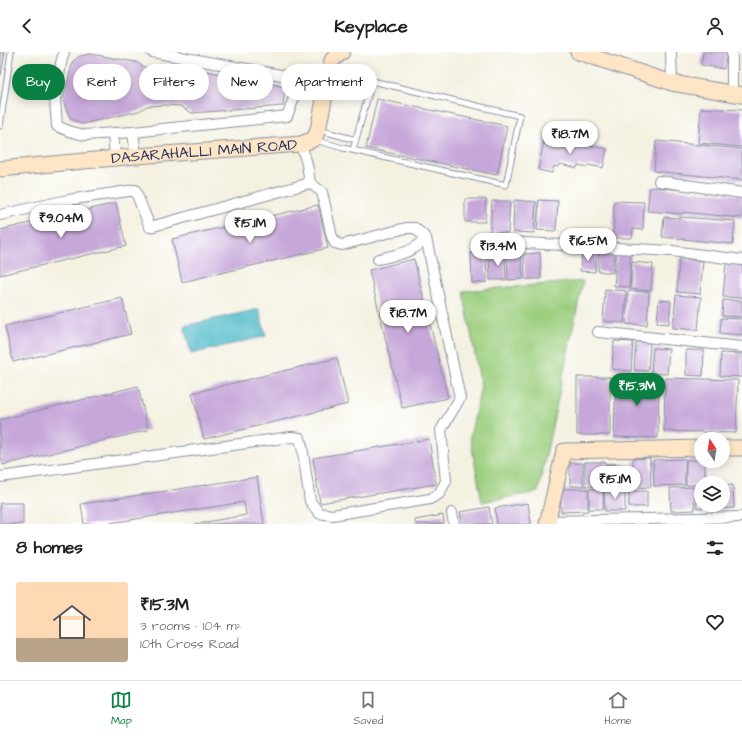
<!DOCTYPE html>
<meta charset="utf-8">
<style>
:root{--surface:#fff;--page:#f2f2f2;--text:#222;--muted:#767676;--line:#e0e0e0;--accent:#0b8043}
body{margin:0;font-family:"Architects Daughter",sans-serif;background:var(--page);color:var(--text);height:100vh;display:flex;flex-direction:column;font-size:15px;white-space:nowrap}
*{box-sizing:border-box;margin:0}
p{font-size:13px;color:var(--muted)}
.icon{flex:none;width:22px;height:22px;fill:none;stroke:currentColor;stroke-width:2;stroke-linecap:round;stroke-linejoin:round}
.map{position:relative;height:472px;overflow:hidden}
.sheet{display:flex;flex-direction:column;background:var(--surface);flex:1}
.sheet>*{flex:none}
.guide{position:absolute;left:12px;top:12px;width:400px;height:36px;display:flex;gap:8px}
.needle{width:26px;rotate:348deg}
.fabs{position:absolute;left:694px;top:380px;display:grid;gap:8px}
.fabs a{display:grid;place-items:center;width:36px;height:36px;border-radius:50%;background:var(--surface);box-shadow:0 2px 10px #0003;font-size:20px}
.price{position:absolute;translate:-50% -34px;padding:0 9px;border-radius:14px;background:#fff;color:#222;font-size:13px;line-height:26px;filter:drop-shadow(0 1px 2px #0008)}
.price::after{content:'';position:absolute;left:50%;top:24px;width:12px;height:9px;margin-left:-6px;background:inherit;clip-path:polygon(0 0,100% 0,50% 100%)}
.price.current{background:var(--accent);color:#fff}
ul{padding:0;list-style:none}
li{display:flex;align-items:center;gap:12px;height:100px;padding:0 16px}
li+li{border-top:1px solid var(--line)}
li span{display:grid;place-items:center;flex:none;width:112px;height:80px;border-radius:4px;color:#555}
li>.icon{margin-inline-start:auto}
span .icon{width:48px;height:48px;fill:#fffc;stroke-width:1}
li b{font-size:17px}
h2{display:flex;justify-content:space-between;align-items:center;height:48px;padding:0 16px;font-size:17px}
.pill{padding:0 14px;border-radius:18px;background:var(--surface);box-shadow:0 2px 10px #0003;font-size:14px;line-height:36px}
.pill.current{background:var(--accent);color:#fff}
header{display:flex;justify-content:space-between;align-items:center;height:52px;padding:0 16px;background:var(--surface);font-size:18px;font-weight:700}
.dock{display:flex;justify-content:space-around;align-items:center;height:56px;border-top:1px solid var(--line);background:var(--surface);font-size:11px;color:var(--muted)}
.dock a{display:grid;justify-items:center;gap:2px}
.dock .current{color:var(--accent)}
.map>svg:first-child{display:block}
.green{fill:#9dcf7f;stroke:#5c7f6e}
.water{fill:#4fbbc9;stroke:#357594}
.building{fill:#c6a7d9}
.lines{fill:none;stroke-linecap:round;stroke-linejoin:round}
.lane-casing{stroke:#8890a0;stroke-width:7}
.street-casing{stroke:#8890a0;stroke-width:12}
.secondary-casing{stroke:#8890a0;stroke-width:17}
.lane{stroke:#fff;stroke-width:5}
.street{stroke:#fff;stroke-width:10}
.secondary{stroke:#fde5c5;stroke-width:15}
.labels{text-anchor:middle;dominant-baseline:central;stroke-width:3.5;stroke-linejoin:round;paint-order:stroke}
.street-label{font-size:15px;fill:#1b2f5e;stroke:#fff}
</style>
<header><svg class="icon" aria-label="back" viewBox="0 0 24 24"><path d="M15 5l-7 7 7 7"/></svg>Keyplace<svg class="icon" aria-label="person" viewBox="0 0 24 24"><circle cx="12" cy="8" r="4"/><path d="M4 21q1-7 8-7t8 7"/></svg></header>
<div class="map">
<svg width="742" height="472" viewBox="0 0 742 472">
<rect width="100%" height="100%" fill="#fff"/>
<filter id="ink" filterUnits="userSpaceOnUse"><feTurbulence type="fractalNoise" baseFrequency=".025" numOctaves="2"/><feDisplacementMap in="SourceGraphic" scale="8" xChannelSelector="R" yChannelSelector="G"/><feConvolveMatrix kernelMatrix="1 2 1 2 8 2 1 2 1" color-interpolation-filters="sRGB"/></filter>
<filter id="wash" filterUnits="userSpaceOnUse"><feTurbulence type="fractalNoise" baseFrequency=".012" numOctaves="4" result="noise"/><feDisplacementMap in="SourceGraphic" scale="16" xChannelSelector="R" yChannelSelector="G"/><feGaussianBlur stdDeviation="0.9" result="paint"/><feColorMatrix in="noise" values="0 0 0 0 0 0 0 0 0 0 0 0 0 0 0 0 0 1.4 0 .05"/><feComposite in="paint" operator="in"/></filter>
<g filter="url(#wash)">
<rect width="100%" height="100%" fill="#f4f1e1"/>
<path class="green" d="M583,229L538,440L482,450L470,385L481,334L463,239Z"/>
<path class="water" d="M259,257L266,284L191,302L184,274Z"/>
<g id="blocks">
<path class="building" d="M0,0H5L1,23H0Z
M703,0H727L724,17L701,13Z
M90,2L136,10L144,15L200,25L202,18L285,35L283,54L192,61L180,54L166,53L147,54L139,59L82,72L71,67L66,57L63,47L73,9L80,4Z
M377,47L507,74L497,123L366,96Z
M701,56L742,58V95L698,91Z
M545,84L607,97L603,116L589,113L588,115L578,113L577,116L560,112L558,115L554,114L552,121L538,118Z
M656,89L742,97V128L654,119Z
M650,135L742,143V166L683,160L682,162L647,159Z
M465,147H486L485,170H465Z
M514,148L536,150L534,181L513,180Z
M539,148L558,149L556,179L537,178Z
M492,149H510L508,181L490,180Z
M614,149L644,150L643,178L633,177L632,186H613Z
M116,151L126,194L0,223V178Z
M318,153L328,196L182,230L172,187Z
M664,165L680,166V165L735,169L733,192L662,185Z
M582,199L597,200L595,220L580,219Z
M599,199L615,200L613,221L598,219Z
M486,200L487,230L472,231L471,201Z
M617,200L631,201L629,235L614,234Z
M505,201L506,228H490L489,202Z
M507,201H521L523,227L508,228Z
M540,201L541,227H525L524,202Z
M414,207L448,346L402,356L369,218Z
M679,207L703,209L700,242L677,240Z
M632,210L653,212L651,239L630,237Z
M726,211L742,213V246L723,245Z
M605,237L626,239L624,271L603,269Z
M628,239L649,240L647,273L626,272Z
M676,243L701,245L698,278L673,276Z
M122,246L131,282L13,310L5,274Z
M659,248L671,249L669,272L657,271Z
M723,248L742,249V265L722,264Z
M721,266L742,267V283L720,281Z
M614,289L633,290L631,319L612,317Z
M636,290L650,291L648,319L634,318Z
M653,296L669,297L667,322L651,321Z
M686,298H704L703,324L686,323Z
M721,301L742,302V325L720,324Z
M337,306L348,352L204,387L192,341Z
M616,323L659,324L658,386L614,385Z
M577,325H610V383H577Z
M665,326L738,328L736,381L664,379Z
M138,334L148,378L3,413L0,400V368Z
M429,387L436,432L320,451L313,406Z
M650,406L651,435L634,436L633,407Z
M685,407V433L654,434L653,408Z
M686,408H701V409H705V431H701V433H686Z
M585,410H605V434H585Z
M570,411H583V434H570Z
M607,412H620V433H607Z
M257,425L264,472H195L246,463L244,450L104,472H84L81,452Z
M733,433L734,456L717,457V453H723V434Z
M694,435L695,458L671,459L670,436Z
M696,435H701V453H716V456H697Z
M561,437H588V459L561,460Z
M589,437H603V457H589Z
M604,438H625V459H605Z
M629,439H647V455H629Z
M0,451H23V472H0Z
M528,451L531,472H497L495,456Z
M489,455L492,472H462L460,460Z
M443,463L444,472H416L415,468Z"/>
</g>
</g>
<g filter="url(#ink)">
<use href="#blocks" fill-opacity="0" stroke="#8890a0" stroke-width="1"/>
<g class="lines">
<defs>
<path id="lane" d="M0,74L11,0
M319,78L356,88
M315,88L343,96L506,133L520,64L372,29L353,98"/>
<path id="street" d="M64,0L61,11L55,48L57,74L69,79L84,83L133,80L287,64L296,41L298,26L152,0
M671,0L672,31
M732,41V0
M133,80L136,104
M113,81L115,106
M301,92L307,112L310,131
M659,129L742,141
M0,163L68,148L135,138L150,175L310,131L322,140L332,185L335,191L342,193L406,176H415L426,186L460,346L441,378L446,429L439,442L430,447L332,463L319,461L310,449L302,394L300,386L291,385L0,425
M487,189L672,199L742,208
M378,207C399,202 411,202 426,186
M598,280L742,295
M452,461L454,472
M548,469L742,465"/>
<g id="secondary">
<path d="M578,0L672,31L742,43"/>
<path id="s1" d="M0,117L136,104L301,92L314,87L318,78L332,8L342,0"/>
<path d="M723,396H742"/>
<path d="M547,472L564,399L701,396"/>
</g>
</defs>
<use href="#lane" class="lane-casing"/>
<use href="#street" class="street-casing"/>
<use href="#secondary" class="secondary-casing"/>
<use href="#lane" class="lane"/>
<use href="#street" class="street"/>
<use href="#secondary" class="secondary"/>
</g>
</g>
<g class="labels">
<g class="street-label">
<text stroke="none"><textPath href="#s1" startOffset="205">DASARAHALLI MAIN ROAD</textPath></text>
</g>
</g>
</svg>
<div class="fabs">
<a><svg class="needle" viewBox="-14 -14 28 28"><path d="M0-13l5 13h-10z" fill="#e53935"/><path d="M0 13l5-13h-10z" fill="#767676"/></svg></a>
<a><svg class="icon" aria-label="layers" viewBox="0 0 24 24"><path d="M12 4l9 5-9 5-9-5zM3 14l9 5 9-5"/></svg></a>
</div>
<b class="price" style="left:570px;top:103px">₹18.7M</b>
<b class="price" style="left:61px;top:187px">₹9.04M</b>
<b class="price" style="left:250px;top:192px">₹15.1M</b>
<b class="price" style="left:588px;top:210px">₹16.5M</b>
<b class="price" style="left:498px;top:215px">₹13.4M</b>
<b class="price" style="left:408px;top:282px">₹18.7M</b>
<b class="price current" style="left:637px;top:355px">₹15.3M</b>
<b class="price" style="left:615px;top:448px">₹15.1M</b>
<div class="guide">
<a class="pill current">Buy</a>
<a class="pill">Rent</a>
<a class="pill">Filters</a>
<a class="pill">New</a>
<a class="pill">Apartment</a>
</div>
</div>
<section class="sheet">
<h2>8 homes<svg class="icon" aria-label="filters" viewBox="0 0 24 24"><path d="M4 7h16M4 17h16"/><circle cx="9" cy="7" r="2"/><circle cx="15" cy="17" r="2"/></svg></h2>
<ul>
<li><span style="background:linear-gradient(#ffd9b3 70%,#b9a48a 0)"><svg class="icon" aria-label="home" viewBox="0 0 24 24"><path d="M3 11l9-7 9 7M6 9v11h12V9"/></svg></span><div><b>₹15.3M</b><p>3 rooms · 104 m²</p><p>10th Cross Road</p></div><svg class="icon" aria-label="heart" viewBox="0 0 24 24"><path d="M12 20l-8-8c-3-5 5-10 8-4 3-6 11-1 8 4z"/></svg></li>
</ul>
</section>
<nav class="dock">
<a class="current"><svg class="icon" aria-label="map" viewBox="0 0 24 24"><path d="M3 6l6-2 6 2 6-2v14l-6 2-6-2-6 2zM9 4v14M15 6v14"/></svg>Map</a>
<a><svg class="icon" aria-label="saved" viewBox="0 0 24 24"><path d="M7 4h10v16l-5-4-5 4z"/></svg>Saved</a>
<a><svg class="icon" aria-label="home" viewBox="0 0 24 24"><path d="M3 11l9-7 9 7M6 9v11h12V9"/></svg>Home</a>
</nav>
